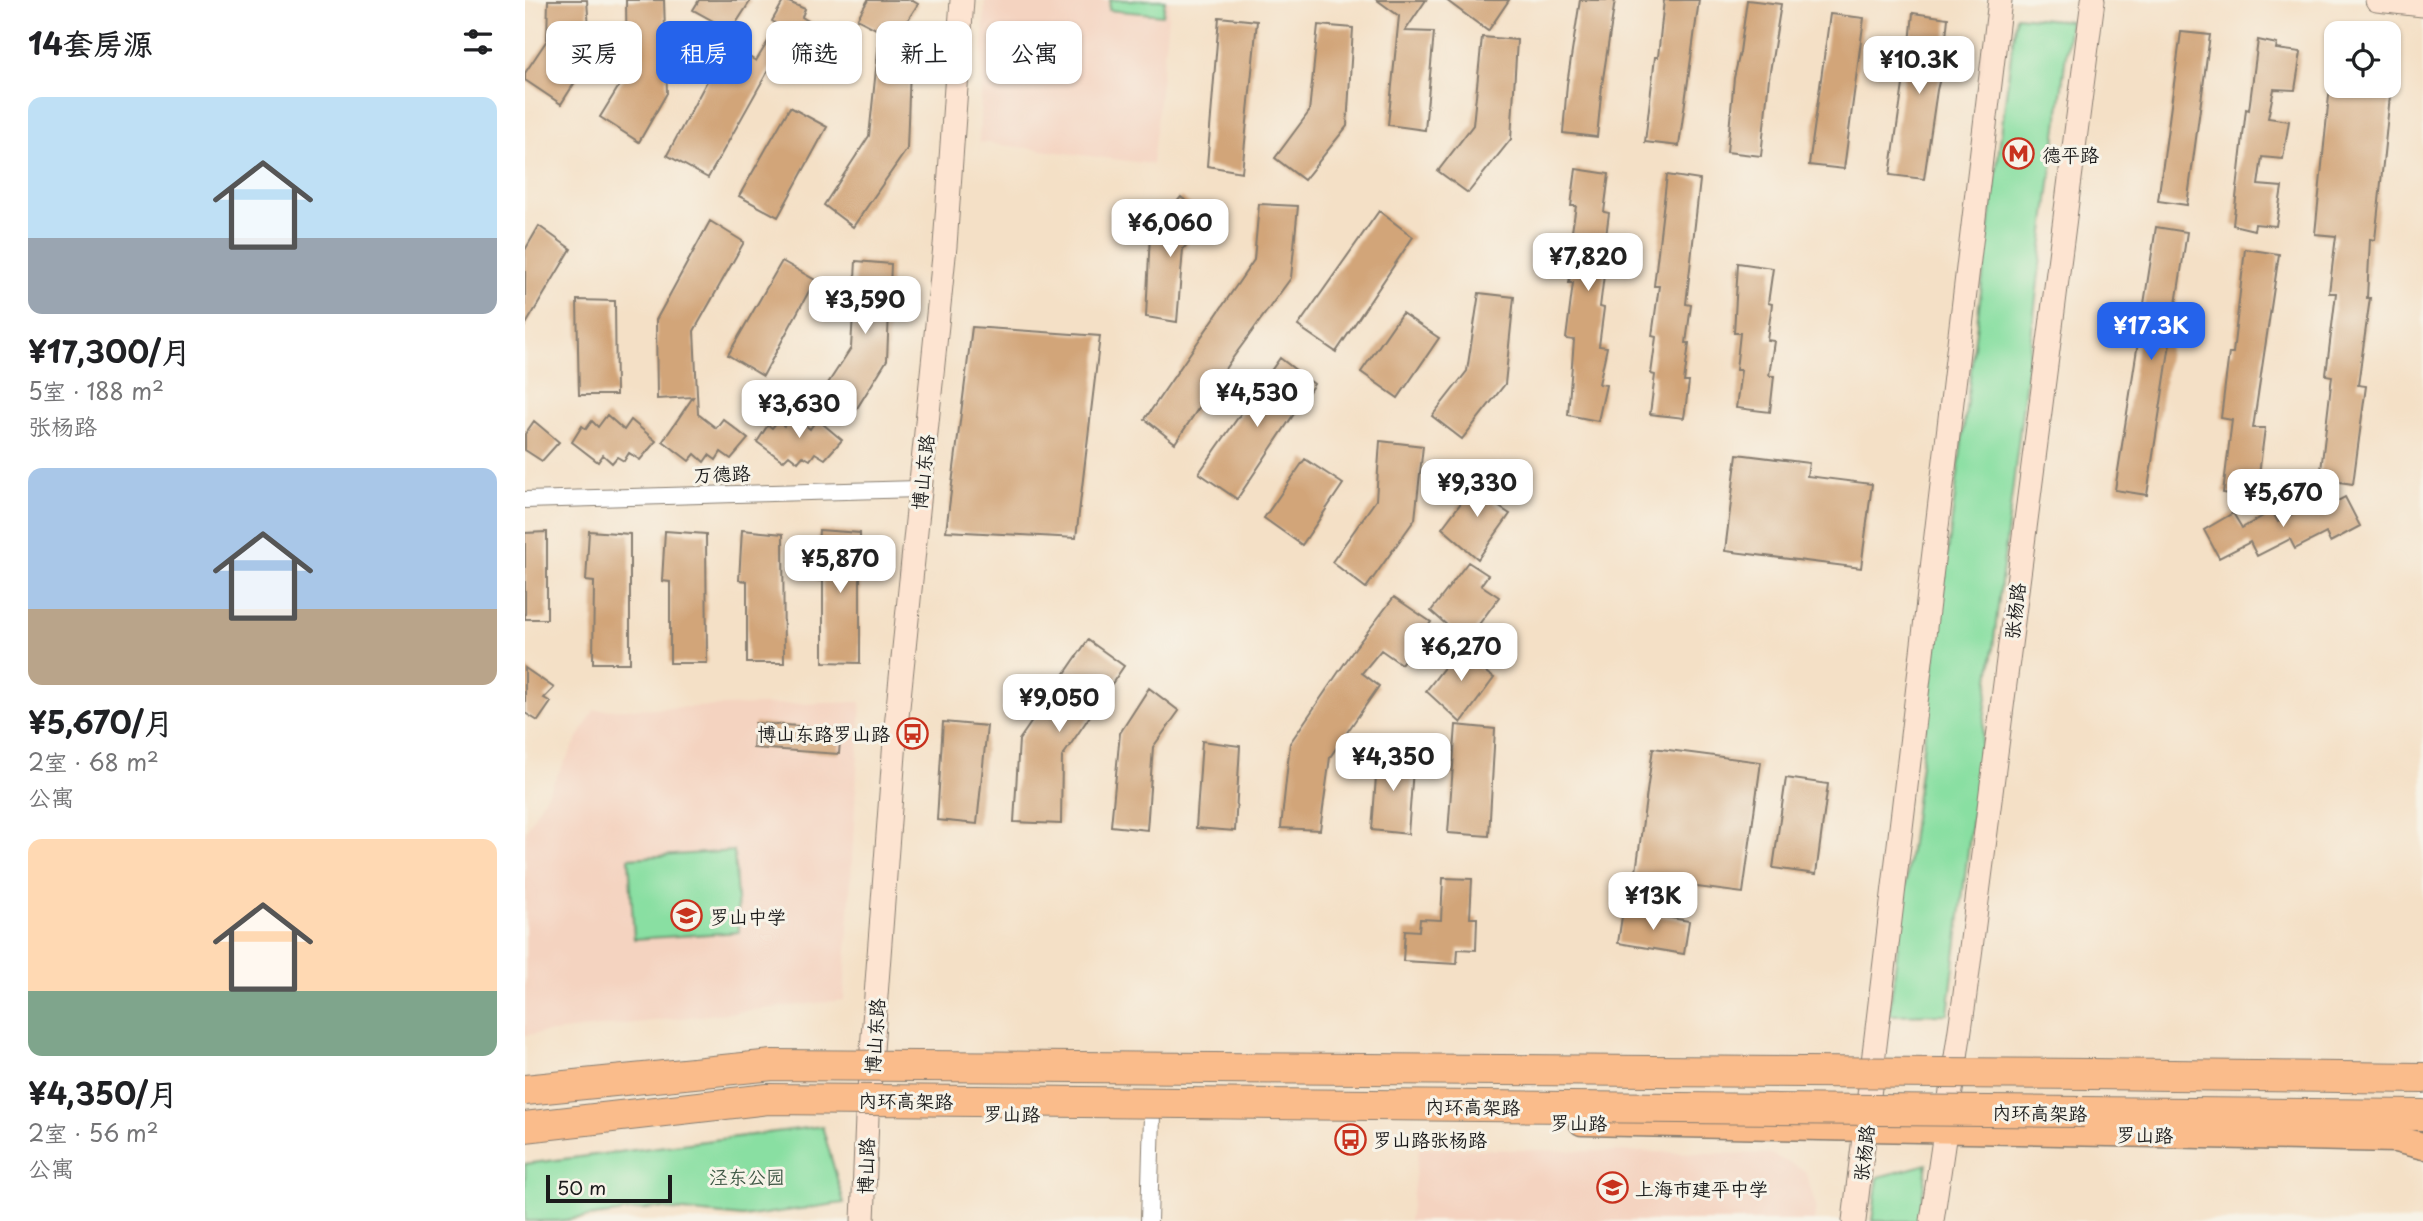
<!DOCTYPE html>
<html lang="zh">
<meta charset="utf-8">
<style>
:root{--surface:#fff;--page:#f2f2f2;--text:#202124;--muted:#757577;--accent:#2563eb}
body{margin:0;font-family:"Playpen Sans","LXGW WenKai TC",sans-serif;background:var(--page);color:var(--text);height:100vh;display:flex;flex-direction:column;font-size:26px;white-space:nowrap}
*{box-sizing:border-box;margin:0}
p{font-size:23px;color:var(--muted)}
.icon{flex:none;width:38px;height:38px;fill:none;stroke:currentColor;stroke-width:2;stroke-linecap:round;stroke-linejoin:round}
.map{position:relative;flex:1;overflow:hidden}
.panel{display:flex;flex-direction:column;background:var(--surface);width:525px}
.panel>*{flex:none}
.top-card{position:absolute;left:21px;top:21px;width:665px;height:63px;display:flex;gap:14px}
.controls{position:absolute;left:1799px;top:21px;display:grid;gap:14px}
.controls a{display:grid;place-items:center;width:77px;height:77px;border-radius:14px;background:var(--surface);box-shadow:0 2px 5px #0004;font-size:35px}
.scale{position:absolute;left:21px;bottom:18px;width:126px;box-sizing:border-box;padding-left:7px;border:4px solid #1c1c1c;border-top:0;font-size:19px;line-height:24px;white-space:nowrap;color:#1c1c1c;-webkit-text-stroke:5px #f7f3e8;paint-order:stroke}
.price{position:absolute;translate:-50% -60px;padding:0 16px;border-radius:14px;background:#fff;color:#222;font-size:23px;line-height:46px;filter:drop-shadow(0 2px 4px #0008)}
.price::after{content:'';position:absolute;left:50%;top:42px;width:21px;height:16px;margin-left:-10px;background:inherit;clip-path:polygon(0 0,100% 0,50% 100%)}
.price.active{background:var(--accent);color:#fff}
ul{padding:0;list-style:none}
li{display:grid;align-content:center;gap:14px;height:371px;padding:0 28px}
li span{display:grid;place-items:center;height:217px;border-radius:14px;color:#555}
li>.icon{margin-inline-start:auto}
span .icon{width:126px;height:126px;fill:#fffc;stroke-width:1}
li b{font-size:30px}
h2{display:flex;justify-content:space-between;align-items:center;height:84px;padding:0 28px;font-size:30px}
.pill{padding:0 24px;border-radius:14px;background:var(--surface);box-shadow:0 2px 5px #0004;font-size:24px;line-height:63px}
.pill.active{background:var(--accent);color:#fff}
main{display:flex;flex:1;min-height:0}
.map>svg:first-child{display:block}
.built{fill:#f4d3c0}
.green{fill:#89dfa2;stroke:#527e5f;stroke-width:2}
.building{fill:#d2a579}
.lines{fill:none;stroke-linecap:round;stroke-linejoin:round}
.street-casing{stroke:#887e71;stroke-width:18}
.secondary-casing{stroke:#887e71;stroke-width:25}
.primary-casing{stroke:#887e71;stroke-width:29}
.highway-casing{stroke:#887e71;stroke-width:32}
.street{stroke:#fff;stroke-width:16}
.secondary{stroke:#fde4d1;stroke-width:23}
.primary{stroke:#fabc8b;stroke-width:26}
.highway{stroke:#fabc8b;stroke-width:30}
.highway-bridge-casing{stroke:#887e71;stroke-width:32;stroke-linecap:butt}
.highway-bridge{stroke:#fabc8b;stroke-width:30}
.labels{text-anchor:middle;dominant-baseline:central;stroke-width:6;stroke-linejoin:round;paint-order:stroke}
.poi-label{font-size:19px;fill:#1c1c1c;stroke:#f7f3e8;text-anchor:start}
.street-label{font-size:19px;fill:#1c1c1c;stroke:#f7f3e8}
.park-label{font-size:19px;fill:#3d5644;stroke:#f7f3e8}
</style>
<main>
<section class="panel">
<h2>14套房源<svg class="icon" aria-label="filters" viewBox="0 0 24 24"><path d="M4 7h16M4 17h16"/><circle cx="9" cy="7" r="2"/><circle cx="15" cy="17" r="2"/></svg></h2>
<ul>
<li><span style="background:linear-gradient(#bfe0f5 65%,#9aa5b1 0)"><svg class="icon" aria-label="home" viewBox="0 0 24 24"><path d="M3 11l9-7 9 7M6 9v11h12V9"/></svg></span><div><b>¥17,300/月</b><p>5室 · 188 m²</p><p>张杨路</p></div></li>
<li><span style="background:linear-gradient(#a9c7e8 65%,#b9a48a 0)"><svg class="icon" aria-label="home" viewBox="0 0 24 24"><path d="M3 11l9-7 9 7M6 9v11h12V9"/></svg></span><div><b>¥5,670/月</b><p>2室 · 68 m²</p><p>公寓</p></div></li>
<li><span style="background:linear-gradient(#ffd9b3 70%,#7fa58c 0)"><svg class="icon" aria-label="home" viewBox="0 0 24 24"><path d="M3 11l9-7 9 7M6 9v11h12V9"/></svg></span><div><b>¥4,350/月</b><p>2室 · 56 m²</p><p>公寓</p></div></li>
</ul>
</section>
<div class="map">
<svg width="1898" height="1221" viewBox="0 0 1898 1221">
<rect width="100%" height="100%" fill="#f7f3e8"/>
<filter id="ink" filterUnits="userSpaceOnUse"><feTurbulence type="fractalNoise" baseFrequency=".0143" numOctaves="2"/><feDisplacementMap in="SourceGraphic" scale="14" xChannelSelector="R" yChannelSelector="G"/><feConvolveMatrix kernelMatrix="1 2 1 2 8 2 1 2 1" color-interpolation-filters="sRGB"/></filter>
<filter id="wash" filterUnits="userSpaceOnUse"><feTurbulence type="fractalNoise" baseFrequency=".00686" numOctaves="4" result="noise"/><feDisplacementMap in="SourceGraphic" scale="28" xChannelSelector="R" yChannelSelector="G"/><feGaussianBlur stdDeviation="1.57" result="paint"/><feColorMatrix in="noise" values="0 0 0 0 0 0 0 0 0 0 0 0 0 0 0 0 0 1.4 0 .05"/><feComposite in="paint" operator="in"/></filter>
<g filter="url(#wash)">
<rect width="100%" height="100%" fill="#f4e0c6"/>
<path class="built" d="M460,0H645L627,164L454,142Z
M336,702L319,1000L0,1035V832L69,710Z
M894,1148L1246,1154L1280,1171L1291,1206L1289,1221H884Z"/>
<path class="green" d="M585,0H640L638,15L584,10Z
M1491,16L1545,21L1423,1014L1364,1015Z
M209,851L214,932L109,939L104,858Z
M297,1126L319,1203L218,1217L129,1208L33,1221H0V1164Z
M1402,1164L1394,1221H1347L1353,1177Z"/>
<g id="blocks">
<path class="building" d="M23,0H62L66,57L36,104L0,80V73L22,40Z
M101,0H139L142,93L114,142L75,117L102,73Z
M174,0H226L206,31L168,10Z
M259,0L280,9L277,17L301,32L282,62L265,54L261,57L253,53L183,178L142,155L202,44L231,61L253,25L247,21Z
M343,0H386L393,4L370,40L386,41L382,149L328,227L299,205L344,136L355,31L332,19Z
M852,0H901L880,31L909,32L900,130L863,125L874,16Z
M921,0H984L963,31Z
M1055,0H1090L1077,85L1072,137L1038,133L1042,84Z
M1139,0H1174L1154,146L1120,142L1130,57H1133Z
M1222,0L1256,4L1244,78L1236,156L1202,152L1209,78L1215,52Z
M1388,13L1423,18L1418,66L1412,90L1399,179L1365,175L1381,64H1383Z
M1305,14L1339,18L1319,169L1284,165Z
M694,17L732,21L717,172L682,166Z
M793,25L828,28L822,126L779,180L750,158L784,112Z
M1656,32L1685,35L1662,205L1633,201Z
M957,37L992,40L986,139L943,193L913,171L948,125Z
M1733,40L1752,44L1751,49L1776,52L1770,90L1749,89L1743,118L1764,121L1758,159L1737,157L1733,185L1757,187L1751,226L1730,224L1729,230L1708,225L1721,109L1724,110Z
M1805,86H1866L1850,240L1845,239L1842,298H1845L1833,385L1841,386L1828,484L1795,479L1807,376L1801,375L1811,293H1804L1811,236L1790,234Z
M265,107L302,127L253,217L214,196Z
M1051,169L1084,174L1079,212L1084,213L1079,251H1082L1075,307L1079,308L1074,346L1082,347L1074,384L1081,385L1073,421L1043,415L1049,340L1041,339L1048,283H1044L1049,245L1045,244L1051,206H1046Z
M1142,175L1175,180L1161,304L1166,305L1161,343H1164L1159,382H1164L1159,418L1125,414L1130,375L1126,374L1131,337L1127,336L1134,286H1129Z
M656,197L683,219L658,249L652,322L621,317L625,234Z
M734,204L773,206L766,278L704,363L650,443L620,419L729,260Z
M854,211L888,237L811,352L773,326Z
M185,221L219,242L169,331L173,414L191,428L198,419L223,439L206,459L196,452L191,460L184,455L179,462L170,454L164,461L138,441L168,397L132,399L131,320Z
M14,226L46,249L0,326V250Z
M1631,227L1662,232L1622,495L1590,490Z
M1720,249L1754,254L1728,428H1740L1731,498L1698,493L1707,420L1696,418L1704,353H1708Z
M257,261L290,280L238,376L203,355Z
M331,261L366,264L362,360L329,413L298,391L326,348Z
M1213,263L1248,268L1243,303L1247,304L1242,340L1249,341L1244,376H1249L1245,412L1211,408L1216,370H1211L1215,333H1209Z
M954,293L989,297L980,384L937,439L907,416L942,371Z
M52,300L90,301L91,395H54Z
M877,313L914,338L873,398L836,372Z
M447,327L575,336L551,538L421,531Z
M755,358L789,384L712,499L674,473Z
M82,415L99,430L106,420L131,441L115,460L104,453L99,461L92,457L87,463L78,455L73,462L47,442L57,426L61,429L67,421L73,427Z
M273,419L285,429L292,419L317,440L300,459L290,453L285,460L278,456L273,462L264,455L258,461L232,442L243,425L247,428L253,421L259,426L263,421L268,425Z
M9,421L34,442L17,461L0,450V434Z
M855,441L898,446L890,519L841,588L807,562L851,500Z
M1212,454L1284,463L1282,476L1347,484L1336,568L1200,551Z
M780,459L818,484L777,545L739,518Z
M954,479L974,493L968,503L985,514L953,559L917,528Z
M1820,497L1835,526L1805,542L1801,533L1770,549L1765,539L1732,556L1725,542L1694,558L1679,530L1708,513L1717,528L1747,511L1753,522L1785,504L1790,513Z
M217,530L258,534L259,663H222V581L214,580Z
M294,530L335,533V663L298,662V581L291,580Z
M64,531L105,534V663H68L69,582L61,581Z
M140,531L181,534L182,663H145V582L137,581Z
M22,532V619H0V533Z
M943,562L963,575L956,585L974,597L941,642L906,611Z
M869,597L906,622L876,664L856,650L837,673L854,686L805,757L795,830L756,828L765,743L830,648Z
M563,640L599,666L537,757L536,824L489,822L494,740Z
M938,643L958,656L952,666L969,678L936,723L901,691Z
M0,668L29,688L19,698L26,702L13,721L0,713Z
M624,688L654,711L628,747L622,830L586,826L595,733Z
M418,722L462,726L452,824L412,820Z
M230,723L316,729L314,754L228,748Z
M931,725L970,729L964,836L923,833Z
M677,741L715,746L710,831L671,828Z
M1128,748L1236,762L1218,893L1110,879Z
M853,751L889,756L883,834L847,830Z
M1261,778L1303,784L1291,874L1248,868Z
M918,878L947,879L945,918H952L951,950L933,949L932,964L878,961L880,930L894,931L895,919L916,920Z
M1098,910L1164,921L1159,954L1093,943Z"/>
</g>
</g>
<g filter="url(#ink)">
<use href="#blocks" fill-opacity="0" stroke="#887e71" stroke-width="2"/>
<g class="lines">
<defs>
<path id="street" d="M0,500L394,489
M624,1221L627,1115"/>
<path id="secondary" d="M1852,0L1898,5
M338,1221L342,1117L371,727L420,246L437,0
M1329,1221L1475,0
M1407,1221L1439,1002L1568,0"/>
<path id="primary" d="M1057,1122L1870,1139L1898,1146"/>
<path id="highway" d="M1565,1074L1898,1078
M1559,1112L1898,1115"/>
</defs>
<use href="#street" class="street-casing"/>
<use href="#secondary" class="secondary-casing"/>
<use href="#primary" class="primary-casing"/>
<use href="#highway" class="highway-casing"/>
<use href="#street" class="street"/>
<use href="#secondary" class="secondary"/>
<use href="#primary" class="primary"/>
<use href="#highway" class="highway"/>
<defs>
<path id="highway-bridge" d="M0,1090L248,1065L1565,1074
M0,1127L243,1099L1559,1112"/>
</defs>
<use href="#highway-bridge" class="highway-bridge-casing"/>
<use href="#highway-bridge" class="highway-bridge"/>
</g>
</g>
<defs>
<symbol id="metro-ring" viewBox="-11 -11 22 22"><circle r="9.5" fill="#f7f3e8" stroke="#c8321e" stroke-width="1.5"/><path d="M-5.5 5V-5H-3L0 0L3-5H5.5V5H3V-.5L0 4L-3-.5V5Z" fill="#c8321e"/></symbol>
<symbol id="bus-ring" viewBox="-11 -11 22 22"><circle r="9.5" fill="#f7f3e8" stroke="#c8321e" stroke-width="1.5"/><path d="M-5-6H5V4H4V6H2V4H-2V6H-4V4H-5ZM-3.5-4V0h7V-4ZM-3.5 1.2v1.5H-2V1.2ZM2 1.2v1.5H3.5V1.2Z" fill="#c8321e"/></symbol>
<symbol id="school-ring" viewBox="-11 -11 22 22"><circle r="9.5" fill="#f7f3e8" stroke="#c8321e" stroke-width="1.5"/><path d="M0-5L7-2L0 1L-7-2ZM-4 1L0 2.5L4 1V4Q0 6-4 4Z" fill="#c8321e"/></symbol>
</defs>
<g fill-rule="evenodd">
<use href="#metro-ring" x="1476" y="136" width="35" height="35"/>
<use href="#bus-ring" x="370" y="716" width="35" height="35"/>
<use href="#school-ring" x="144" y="898" width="35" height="35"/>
<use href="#bus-ring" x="808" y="1122" width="35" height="35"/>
<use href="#school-ring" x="1070" y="1170" width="35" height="35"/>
</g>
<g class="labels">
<g class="poi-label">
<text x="1517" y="154">德平路</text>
<text x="365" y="733" text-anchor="end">博山东路罗山路</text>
<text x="185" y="916">罗山中学</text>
<text x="848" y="1139">罗山路张杨路</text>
<text x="1110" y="1188">上海市建平中学</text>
</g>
<g class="street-label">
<text transform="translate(397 472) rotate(-84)">博山东路</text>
<text transform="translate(197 473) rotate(-2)">万德路</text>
<text transform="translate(1489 611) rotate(-83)">张杨路</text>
<text transform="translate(349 1036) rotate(-86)">博山东路</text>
<text transform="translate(381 1100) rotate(1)">内环高架路</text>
<text transform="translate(948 1106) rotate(1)">内环高架路</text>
<text transform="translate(1515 1112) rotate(1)">内环高架路</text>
<text transform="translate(487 1113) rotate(1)">罗山路</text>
<text transform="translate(1054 1122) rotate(1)">罗山路</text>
<text transform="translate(1620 1134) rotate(1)">罗山路</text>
<text transform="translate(1338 1153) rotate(-83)">张杨路</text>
<text transform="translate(340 1166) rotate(-88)">博山路</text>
</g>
<g class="park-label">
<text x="222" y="1176">泾东公园</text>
</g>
</g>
</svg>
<div class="controls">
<a><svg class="icon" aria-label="locate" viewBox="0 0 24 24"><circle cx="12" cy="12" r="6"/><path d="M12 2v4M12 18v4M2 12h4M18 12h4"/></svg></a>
</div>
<div class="scale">50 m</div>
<b class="price" style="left:1394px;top:96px">¥10.3K</b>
<b class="price" style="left:645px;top:259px">¥6,060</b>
<b class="price" style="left:1063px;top:293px">¥7,820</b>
<b class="price" style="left:340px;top:336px">¥3,590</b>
<b class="price active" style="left:1626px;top:362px">¥17.3K</b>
<b class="price" style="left:732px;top:429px">¥4,530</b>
<b class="price" style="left:274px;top:440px">¥3,630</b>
<b class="price" style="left:952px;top:519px">¥9,330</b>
<b class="price" style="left:1758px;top:529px">¥5,670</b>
<b class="price" style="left:315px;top:595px">¥5,870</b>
<b class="price" style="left:936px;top:683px">¥6,270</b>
<b class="price" style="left:534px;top:734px">¥9,050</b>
<b class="price" style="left:868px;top:793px">¥4,350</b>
<b class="price" style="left:1128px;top:932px">¥13K</b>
<div class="top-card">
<a class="pill">买房</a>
<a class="pill active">租房</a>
<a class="pill">筛选</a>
<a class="pill">新上</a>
<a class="pill">公寓</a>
</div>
</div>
</main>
